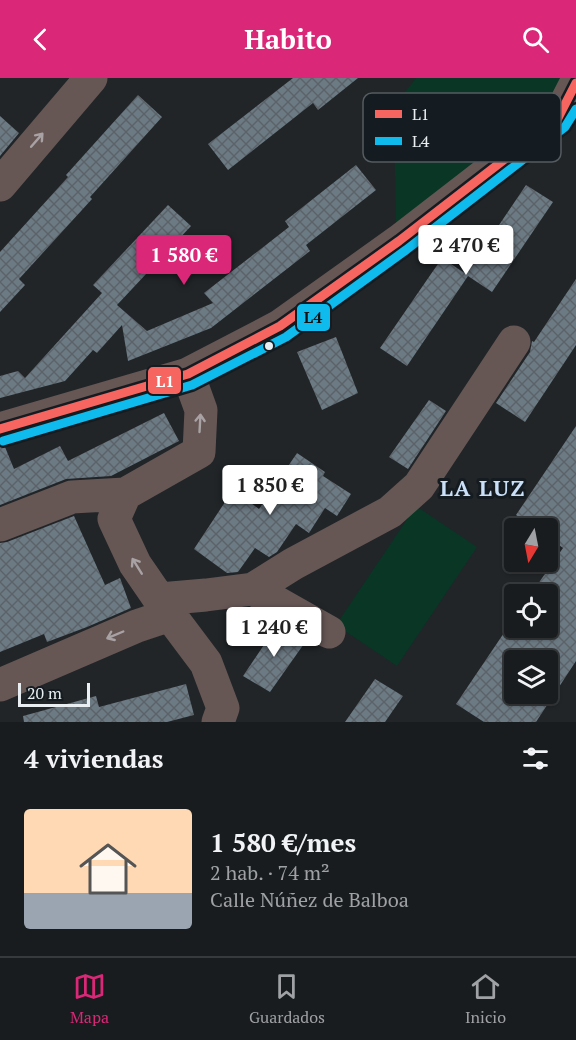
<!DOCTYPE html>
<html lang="es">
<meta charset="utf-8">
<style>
:root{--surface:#191c1e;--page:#26292b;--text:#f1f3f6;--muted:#9fa1a4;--line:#373a3c;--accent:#db2777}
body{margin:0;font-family:"PT Serif",serif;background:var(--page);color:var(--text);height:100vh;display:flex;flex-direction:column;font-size:22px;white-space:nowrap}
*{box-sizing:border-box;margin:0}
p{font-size:20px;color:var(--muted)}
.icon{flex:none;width:33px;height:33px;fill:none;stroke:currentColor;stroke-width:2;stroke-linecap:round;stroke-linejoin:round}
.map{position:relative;height:644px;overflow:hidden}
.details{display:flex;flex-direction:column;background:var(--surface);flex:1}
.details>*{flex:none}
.needle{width:39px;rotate:190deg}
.fabs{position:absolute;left:504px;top:440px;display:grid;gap:12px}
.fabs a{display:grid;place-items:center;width:54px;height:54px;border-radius:6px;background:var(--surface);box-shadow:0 2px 4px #0004,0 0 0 2px var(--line);font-size:30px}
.scale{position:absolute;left:18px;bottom:15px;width:72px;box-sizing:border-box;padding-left:6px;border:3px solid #e9eef2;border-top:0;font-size:16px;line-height:21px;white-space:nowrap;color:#e9eef2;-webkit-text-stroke:4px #151c21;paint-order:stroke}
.price{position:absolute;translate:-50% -51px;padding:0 14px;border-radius:6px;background:#fff;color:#222;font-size:20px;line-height:39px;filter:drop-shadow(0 2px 3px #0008)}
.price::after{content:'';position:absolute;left:50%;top:36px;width:18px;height:14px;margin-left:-9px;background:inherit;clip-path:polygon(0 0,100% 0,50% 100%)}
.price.current{background:var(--accent);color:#fff}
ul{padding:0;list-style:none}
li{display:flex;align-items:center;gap:18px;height:150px;padding:0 24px}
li+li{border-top:2px solid var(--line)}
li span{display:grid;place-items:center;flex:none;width:168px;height:120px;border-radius:6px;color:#555}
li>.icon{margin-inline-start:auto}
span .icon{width:72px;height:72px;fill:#fffc;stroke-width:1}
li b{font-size:26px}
h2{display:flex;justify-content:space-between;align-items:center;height:72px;padding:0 24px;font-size:26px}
header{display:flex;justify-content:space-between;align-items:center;height:78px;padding:0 24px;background:var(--accent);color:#fff;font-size:27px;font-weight:800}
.dock{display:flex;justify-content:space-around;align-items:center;height:84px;border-top:2px solid var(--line);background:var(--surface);font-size:16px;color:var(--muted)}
.dock a{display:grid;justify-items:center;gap:3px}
.dock .current{color:var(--accent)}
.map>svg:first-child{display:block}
.grass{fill:#093625}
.building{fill:url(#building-cross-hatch);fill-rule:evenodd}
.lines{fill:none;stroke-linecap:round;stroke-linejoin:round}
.minor{stroke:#665755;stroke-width:33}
.bus-1-casing{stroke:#151c21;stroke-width:14}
.bus-2-casing{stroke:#151c21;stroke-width:14}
.bus-1{stroke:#f66560;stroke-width:9}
.bus-2{stroke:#0fbbed;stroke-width:9}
.oneway{stroke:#a8a2a4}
.bus-dot{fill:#e9eef2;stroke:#151c21;stroke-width:2}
.labels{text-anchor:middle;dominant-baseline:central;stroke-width:6;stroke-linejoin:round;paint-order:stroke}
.district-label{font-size:22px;font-weight:bold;letter-spacing:1.5px;fill:#cae0f8;stroke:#151c21}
.key{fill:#151c21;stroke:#555b60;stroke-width:1.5}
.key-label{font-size:16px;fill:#e9eef2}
.line-badge{stroke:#151c21;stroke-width:2}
.badge-label{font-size:16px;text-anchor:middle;font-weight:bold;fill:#fff}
.pale-badge-label{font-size:16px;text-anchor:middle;font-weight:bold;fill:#111}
</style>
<header><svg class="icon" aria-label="back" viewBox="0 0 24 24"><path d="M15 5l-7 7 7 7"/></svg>Habito<svg class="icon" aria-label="search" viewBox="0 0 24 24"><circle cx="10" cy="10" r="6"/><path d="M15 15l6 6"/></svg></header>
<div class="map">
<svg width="576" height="644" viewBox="0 0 576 644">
<defs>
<pattern id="building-cross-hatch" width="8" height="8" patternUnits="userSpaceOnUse" patternTransform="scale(1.5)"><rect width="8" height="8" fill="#6c7a84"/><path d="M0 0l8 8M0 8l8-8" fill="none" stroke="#5b6369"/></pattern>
</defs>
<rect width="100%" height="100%" fill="#212528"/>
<path class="grass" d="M416,0H576L558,40L396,146L394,48L402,18Z
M416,428L477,469L397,588L336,547Z"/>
<path class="building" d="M293,0H358L318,32L313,25L228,92L208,66Z
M138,17L162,39L90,119L92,121L19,201L25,207L0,234V174L68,99L66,97Z
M0,38L19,55L0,78Z
M356,87L376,112L306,167L310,173L211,250L128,283L122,247L97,275L93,272L65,303L0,320V298L18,293L25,300L102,215L93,207L168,127L191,148L117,227L147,253L213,225L204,215L289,149L285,143Z
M526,107L553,124L492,214L468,198L407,288L380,270L442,180L466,196Z
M576,201V267L525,344L496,325L530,274L532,263L534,264Z
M336,259L358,315L322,332L297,274Z
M429,322L446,333L408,391L389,379Z
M164,335L179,363L111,398L66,401L0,427V369H5L14,391L60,368L68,383Z
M576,348V583L536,644H484L456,626L514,540V549H548V516H531L563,470L548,459V450H535L516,437ZM514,582H548V615H514Z
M297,375L325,394L323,398L351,416L337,438L325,430L309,455L296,446L277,474L269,479L255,470L238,494L227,495L194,471L233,412L259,431Z
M74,438L105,507L120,500L131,530L87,549L47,564L44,556L0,574V465L7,464Z
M278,546L306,563L270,614L243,598Z
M375,601L403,618L385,644H345Z
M186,606L194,637L167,644H24L23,638L96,618L99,629Z"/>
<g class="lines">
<path class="minor" d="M0,107L91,0
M188,296L201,332L199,374L125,416L114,441L135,486L170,537L206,585L223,630L218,644
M0,351L188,296L280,248L399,163L558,40L576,5
M0,447L72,419L125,416
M253,511L329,554
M160,521L206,517L253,511L293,486L390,434L419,408L514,264
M0,607L137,548L170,537"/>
<defs>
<path id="bus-1" d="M0,351L188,296L280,248L399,163L558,40L576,5"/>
<path id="bus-2" d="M3,363L192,307L286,259L406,172L565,49L576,31"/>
</defs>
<use href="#bus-1" class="bus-1-casing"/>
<use href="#bus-2" class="bus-2-casing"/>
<use href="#bus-1" class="bus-1"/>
<use href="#bus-2" class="bus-2"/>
</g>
<defs><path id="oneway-shaft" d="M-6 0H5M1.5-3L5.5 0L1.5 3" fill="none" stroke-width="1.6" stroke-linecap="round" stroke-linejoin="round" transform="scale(1.5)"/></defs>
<g class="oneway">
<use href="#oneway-shaft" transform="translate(37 62) rotate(-49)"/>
<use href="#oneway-shaft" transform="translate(200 345) rotate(-87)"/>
<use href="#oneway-shaft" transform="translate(137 488) rotate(-122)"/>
<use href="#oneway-shaft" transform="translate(115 557) rotate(157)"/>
</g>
<circle class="bus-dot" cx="269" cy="268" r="5"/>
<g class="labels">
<g class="district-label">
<text x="483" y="409">LA LUZ</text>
</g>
</g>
<rect x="363" y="15" width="198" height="69" rx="9" class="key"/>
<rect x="375" y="32" width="27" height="8" fill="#f66560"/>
<rect x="375" y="59" width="27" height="8" fill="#0fbbed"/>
<g class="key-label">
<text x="412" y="42">L1</text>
<text x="412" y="69">L4</text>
</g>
<g class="line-badge">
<rect x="296" y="225" width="35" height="29" rx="6" fill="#0fbbed"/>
<rect x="147" y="288" width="35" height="29" rx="6" fill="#f66560"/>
</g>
<g class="badge-label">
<text x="165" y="309">L1</text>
</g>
<g class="pale-badge-label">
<text x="313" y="245">L4</text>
</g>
</svg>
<div class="fabs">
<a><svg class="needle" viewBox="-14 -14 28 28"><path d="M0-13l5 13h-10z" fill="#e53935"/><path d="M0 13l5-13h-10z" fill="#9fa1a4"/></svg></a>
<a><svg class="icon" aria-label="locate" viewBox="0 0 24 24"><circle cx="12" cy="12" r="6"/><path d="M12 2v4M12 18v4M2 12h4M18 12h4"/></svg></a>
<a><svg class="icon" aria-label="layers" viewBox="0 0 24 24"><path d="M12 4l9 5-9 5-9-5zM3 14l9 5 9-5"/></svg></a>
</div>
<div class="scale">20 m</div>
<b class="price" style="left:466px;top:198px">2 470 €</b>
<b class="price current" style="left:184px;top:208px">1 580 €</b>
<b class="price" style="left:270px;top:438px">1 850 €</b>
<b class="price" style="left:274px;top:580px">1 240 €</b>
</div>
<section class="details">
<h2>4 viviendas<svg class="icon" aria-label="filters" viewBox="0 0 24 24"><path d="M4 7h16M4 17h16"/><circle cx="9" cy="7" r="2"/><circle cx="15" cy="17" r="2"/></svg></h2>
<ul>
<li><span style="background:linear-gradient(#ffd9b3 70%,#9aa5b1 0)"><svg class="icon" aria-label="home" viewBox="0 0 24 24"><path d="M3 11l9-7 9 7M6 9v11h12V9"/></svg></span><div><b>1 580 €/mes</b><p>2 hab. · 74 m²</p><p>Calle Núñez de Balboa</p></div></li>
</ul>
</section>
<nav class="dock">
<a class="current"><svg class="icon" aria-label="map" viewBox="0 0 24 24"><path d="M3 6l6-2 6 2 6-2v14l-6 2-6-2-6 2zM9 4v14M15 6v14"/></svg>Mapa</a>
<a><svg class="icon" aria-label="saved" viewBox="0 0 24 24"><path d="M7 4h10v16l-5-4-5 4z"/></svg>Guardados</a>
<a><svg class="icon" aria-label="home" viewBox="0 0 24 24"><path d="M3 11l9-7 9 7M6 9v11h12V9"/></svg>Inicio</a>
</nav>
